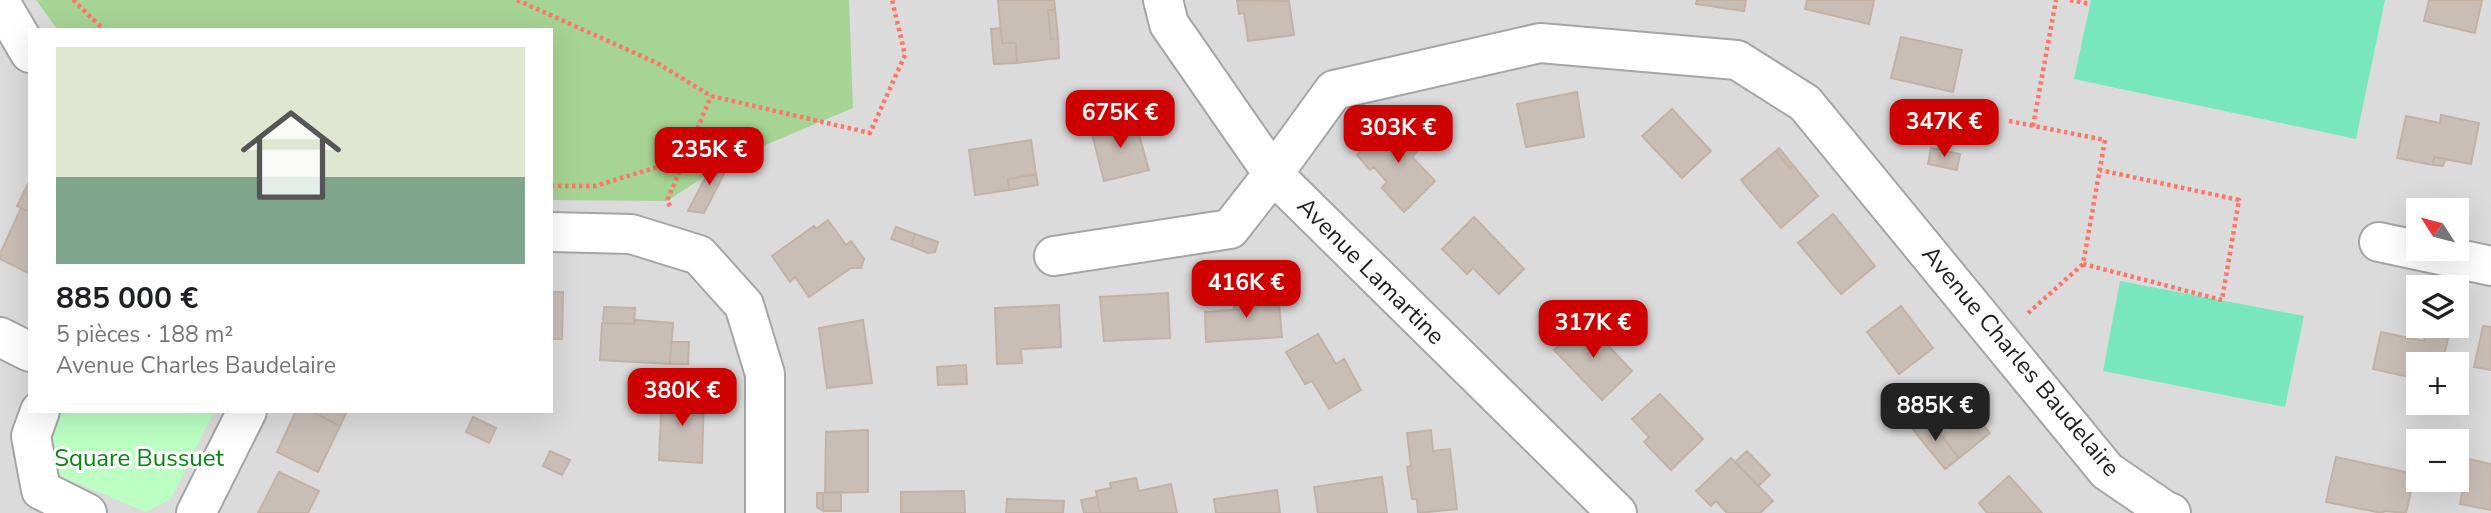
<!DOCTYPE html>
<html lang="fr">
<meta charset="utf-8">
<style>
:root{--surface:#fff;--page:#f2f2f2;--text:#202124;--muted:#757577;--accent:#cd0100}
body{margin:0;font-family:"Nunito Sans",sans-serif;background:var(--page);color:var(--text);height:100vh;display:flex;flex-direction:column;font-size:26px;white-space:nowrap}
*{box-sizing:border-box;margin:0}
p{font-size:23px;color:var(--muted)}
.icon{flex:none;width:38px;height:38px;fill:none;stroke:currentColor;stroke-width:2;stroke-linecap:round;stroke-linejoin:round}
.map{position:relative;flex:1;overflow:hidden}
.drawer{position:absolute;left:28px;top:28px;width:525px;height:385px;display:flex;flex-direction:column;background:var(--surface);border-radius:0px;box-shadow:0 7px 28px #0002}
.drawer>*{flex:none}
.needle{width:46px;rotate:306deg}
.controls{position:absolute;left:2406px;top:198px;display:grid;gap:14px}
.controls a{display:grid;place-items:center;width:63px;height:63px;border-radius:0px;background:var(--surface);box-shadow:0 7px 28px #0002;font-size:35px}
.price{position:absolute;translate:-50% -60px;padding:0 16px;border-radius:14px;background:var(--accent);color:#fff;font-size:23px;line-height:46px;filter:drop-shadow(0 2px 4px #0008)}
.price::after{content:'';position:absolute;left:50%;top:42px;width:21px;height:16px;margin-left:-10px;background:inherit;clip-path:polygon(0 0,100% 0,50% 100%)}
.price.on{background:#222;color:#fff}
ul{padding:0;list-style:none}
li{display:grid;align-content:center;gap:14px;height:371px;padding:0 28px}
li span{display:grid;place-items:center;height:217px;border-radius:0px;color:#555}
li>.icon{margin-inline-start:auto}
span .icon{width:126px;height:126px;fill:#fffc;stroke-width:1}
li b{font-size:30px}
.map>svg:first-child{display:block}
.residential{fill:#dcdbdb;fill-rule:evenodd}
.forest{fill:#a6d494}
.park{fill:#bcffc2}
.pitch{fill:#79e7bd}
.building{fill:#c9beb6;stroke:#c3b2a4;stroke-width:2}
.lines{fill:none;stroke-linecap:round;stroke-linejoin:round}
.minor-casing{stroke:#a5a5a5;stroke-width:42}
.path{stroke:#ff7666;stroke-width:4.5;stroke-dasharray:3.5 3.5;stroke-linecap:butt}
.minor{stroke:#fff;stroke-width:38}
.labels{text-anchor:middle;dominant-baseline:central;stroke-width:6;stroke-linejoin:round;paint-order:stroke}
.street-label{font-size:24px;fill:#1e1e1e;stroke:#fff}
.park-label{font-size:24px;fill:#01880c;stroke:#fff}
</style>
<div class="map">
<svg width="2491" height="513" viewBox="0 0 2491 513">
<rect width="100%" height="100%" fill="#f0ece3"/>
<path class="residential" d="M0,0H2491V513H0ZM30,30H551V411H30ZM2418,210H2457V248H2418ZM2418,287H2457V326H2418ZM2418,364H2457V402H2418ZM2418,441H2457V480H2418Z"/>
<path class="forest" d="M36,0H849L853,108L730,160L667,201L551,200V30H58Z"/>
<path class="park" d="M59,411H214L171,499L146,512L53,473L47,436Z"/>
<path class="pitch" d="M2091,0H2385L2356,139L2074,79Z
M2120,281L2304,316L2285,407L2103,371Z"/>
<path class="building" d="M998,0H1054L1055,9L1048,10L1051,39L1058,38L1059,58L1017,63L1016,43H1002Z
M1237,0L1289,1L1294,35L1248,41L1244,13L1239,14Z
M1697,0H1746L1744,11L1696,4Z
M1807,0H1874L1869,24L1805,9Z
M2429,0H2482L2475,33L2424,21Z
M1055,9L1058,38L1051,39L1048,10Z
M1001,28L1002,43H1016L1017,63L994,64L991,29Z
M1901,37L1962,50L1953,92L1891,78Z
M1577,92L1584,137L1526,147L1517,104Z
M1672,109L1711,151L1682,178L1642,136Z
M2441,115L2479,123L2471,164L2434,157L2433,165L2397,158L2406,116L2440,123Z
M1134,117L1149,170L1104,181L1091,130Z
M1389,125L1402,139L1413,128L1426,141L1412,157L1435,181L1404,212L1382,188L1387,182L1374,167L1370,170L1357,155Z
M1031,140L1036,174L1008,179L1009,190L975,195L969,150Z
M1779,148L1793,165L1790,168L1776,151Z
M1931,148L1960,154L1957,170L1928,164Z
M1776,151L1790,168L1793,165L1818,196L1781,228L1741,180Z
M2434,157L2445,159L2443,166L2433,165Z
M715,159L729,164L704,213L688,211Z
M1036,174L1038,185L1009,190L1008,179Z
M30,180V212L17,206Z
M21,208L30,212V274L0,259V254Z
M1833,214L1875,266L1841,294L1798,243Z
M1474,217L1524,269L1499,294L1473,268L1467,274L1442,249Z
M828,220L846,245L851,241L864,259L861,268H851L809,297L795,277L790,282L772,256L814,226L816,229Z
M896,227L915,234L911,246L891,239Z
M915,234L938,242L935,252L928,253L911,246Z
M551,292H563L562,339H551Z
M1278,292L1282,337L1206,342L1205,312L1241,309V294Z
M1168,293L1170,338L1104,341L1100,297Z
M1233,294H1241V309L1234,310Z
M1059,305L1061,347L1021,349L1022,363L997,364L995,308Z
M1901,306L1933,348L1899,374L1867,332Z
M604,307L635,308L634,324L603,323Z
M636,320L673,323L670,364L600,360L602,323L634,324Z
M863,320L872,383L827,388L819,328Z
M1585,321L1632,371L1602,400L1554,350Z
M2483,326L2491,327V370L2474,367Z
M2381,332L2424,341L2426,334L2448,339L2442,364H2418V379L2373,369Z
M1318,334L1336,364L1344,359L1361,390L1329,409L1312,381L1305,384L1286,352Z
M671,342H689L688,364H670Z
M966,365L967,384L938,385L937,367Z
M1961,385L1973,400L1967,404L1990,433L1959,458L1937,430L1935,433L1922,417Z
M662,394L704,396L702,463L659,460Z
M1660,394L1703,439L1671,470L1644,442L1649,437L1632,419Z
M1973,400L1983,413L1978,417L1967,404Z
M296,411H311L340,426L318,472L277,452Z
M311,411H347L340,426Z
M473,417L496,428L489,443L466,432Z
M1922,417L1935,433L1937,430L1959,458L1945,469L1911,427Z
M868,430V492L825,493L826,432Z
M1431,430L1433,451L1450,449L1457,509L1418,513L1417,499H1412L1407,467L1411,466L1407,433Z
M550,451L570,460L562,475L543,466Z
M1747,451L1770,475L1758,486L1735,462Z
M2336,457L2415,474L2406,513L2385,511L2382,513L2326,502Z
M1731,458L1773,501L1760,513H1727L1716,501L1711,506L1696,491Z
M2468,459L2491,464V510L2460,504Z
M279,472L319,491L308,513H258Z
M2009,476L2042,513H1987L1979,503Z
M1382,477L1387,513H1318L1314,487Z
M1136,478L1139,491L1171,484L1177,513H1100L1096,491L1111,488L1110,483Z
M1277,490L1280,513H1216L1214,499Z
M964,491L965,513H901V492Z
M841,492V511H823V493Z
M817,493H823V511L817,507Z
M1097,497L1100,513H1084L1081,500Z
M1007,499L1064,501L1063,513H1006Z"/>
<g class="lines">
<defs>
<path id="minor" d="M1163,0L1169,24L1273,174L1617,513
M0,2L30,53
M551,232L631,234L699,255L744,305L765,374V513
M2379,242L2491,266
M1054,256L1230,229L1273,174L1334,90L1540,43L1737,60L1805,103L2107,471L2164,510L2171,513
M0,337L30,352
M40,411L31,436L41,490L87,513
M196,513L247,411"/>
</defs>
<use href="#minor" class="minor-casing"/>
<path class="path" d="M73,0L104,30
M517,0L657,63L711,96L870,133L905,55L892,0
M2070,0L2090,4
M2009,121L2105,140L2083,264L2026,315
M2033,126L2056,0
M551,186H595L684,159
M670,206L667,201L711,96
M2083,264L2222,300L2239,200L2100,170"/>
<use href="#minor" class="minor"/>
</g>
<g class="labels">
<g class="street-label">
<text transform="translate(1371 271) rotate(45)">Avenue Lamartine</text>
<text transform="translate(2021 361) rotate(50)">Avenue Charles Baudelaire</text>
</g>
<g class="park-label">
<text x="139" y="458">Square Bussuet</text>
</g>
</g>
</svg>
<div class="controls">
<a><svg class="needle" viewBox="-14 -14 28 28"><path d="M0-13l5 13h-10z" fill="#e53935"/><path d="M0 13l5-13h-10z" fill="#757577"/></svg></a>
<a><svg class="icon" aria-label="layers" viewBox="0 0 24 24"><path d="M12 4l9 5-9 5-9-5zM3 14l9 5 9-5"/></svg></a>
<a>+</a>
<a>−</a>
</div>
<b class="price" style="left:1120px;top:150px">675K €</b>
<b class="price" style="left:1944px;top:159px">347K €</b>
<b class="price" style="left:1398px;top:165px">303K €</b>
<b class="price" style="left:709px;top:187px">235K €</b>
<b class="price" style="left:1246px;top:320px">416K €</b>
<b class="price" style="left:1593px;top:360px">317K €</b>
<b class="price" style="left:682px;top:428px">380K €</b>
<b class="price on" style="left:1935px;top:443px">885K €</b>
<section class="drawer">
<ul>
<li><span style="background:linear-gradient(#dfe7d0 60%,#7fa58c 0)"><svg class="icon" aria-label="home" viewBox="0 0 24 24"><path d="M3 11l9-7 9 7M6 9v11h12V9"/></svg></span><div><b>885 000 €</b><p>5 pièces · 188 m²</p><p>Avenue Charles Baudelaire</p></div></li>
</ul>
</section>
</div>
